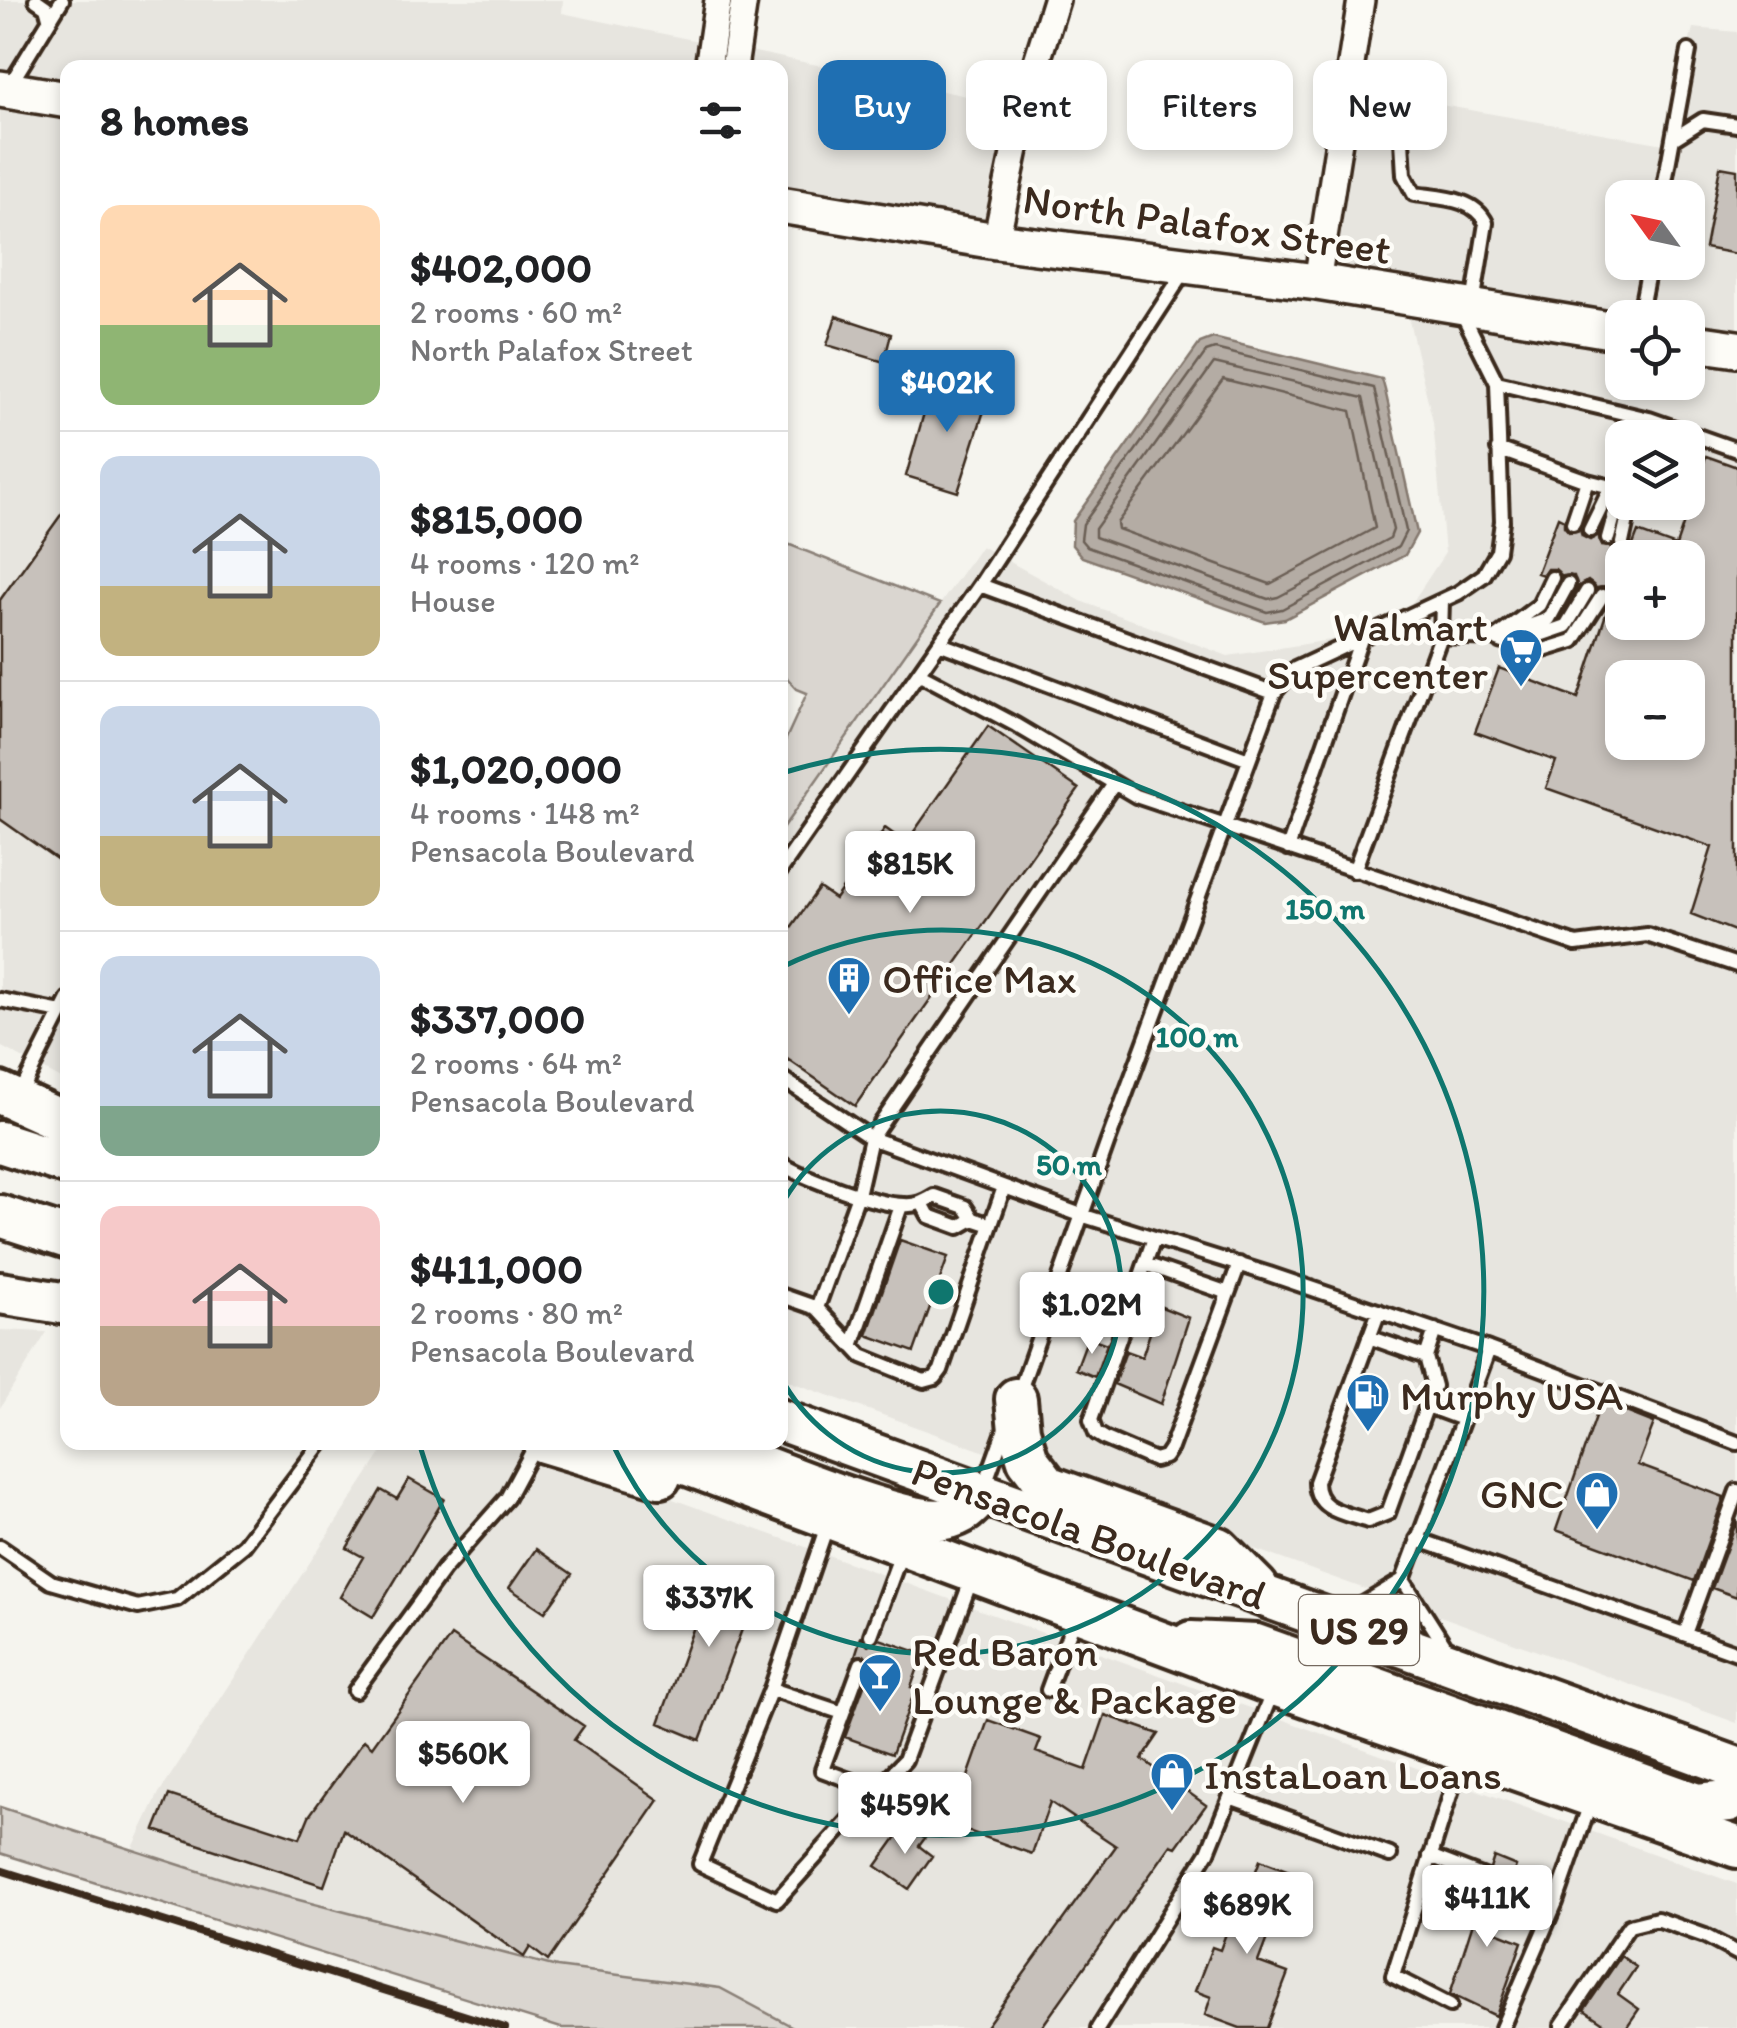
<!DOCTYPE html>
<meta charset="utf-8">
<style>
:root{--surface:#fff;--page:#f2f2f2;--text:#202124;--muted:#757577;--line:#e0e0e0;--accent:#1f6fb2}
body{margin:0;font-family:Itim,sans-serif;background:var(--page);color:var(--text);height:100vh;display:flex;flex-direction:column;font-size:38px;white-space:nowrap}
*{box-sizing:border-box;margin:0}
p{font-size:32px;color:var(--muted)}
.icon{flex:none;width:55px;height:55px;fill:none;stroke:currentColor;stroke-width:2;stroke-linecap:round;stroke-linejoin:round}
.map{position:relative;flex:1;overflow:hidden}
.drawer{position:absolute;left:60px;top:60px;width:728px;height:1390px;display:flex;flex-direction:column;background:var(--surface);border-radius:20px;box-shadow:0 5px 15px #0003}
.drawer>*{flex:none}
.top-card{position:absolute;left:818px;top:60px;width:768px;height:90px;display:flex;gap:20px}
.needle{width:65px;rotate:303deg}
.buttons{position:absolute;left:1605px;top:180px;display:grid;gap:20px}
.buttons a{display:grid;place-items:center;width:100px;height:100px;border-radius:20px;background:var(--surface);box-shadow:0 5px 15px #0003;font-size:50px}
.price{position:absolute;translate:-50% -85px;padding:0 22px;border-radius:10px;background:#fff;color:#222;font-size:32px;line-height:65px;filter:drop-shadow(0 2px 5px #0008)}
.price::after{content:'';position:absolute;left:50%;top:60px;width:30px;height:22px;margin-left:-15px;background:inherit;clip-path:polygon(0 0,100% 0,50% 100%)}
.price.selected{background:var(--accent);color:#fff}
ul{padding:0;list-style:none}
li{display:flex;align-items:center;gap:30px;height:250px;padding:0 40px}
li+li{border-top:2px solid var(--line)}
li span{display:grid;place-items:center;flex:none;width:280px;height:200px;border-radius:20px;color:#555}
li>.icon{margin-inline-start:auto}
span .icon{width:120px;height:120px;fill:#fffc;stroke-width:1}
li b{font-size:42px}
h2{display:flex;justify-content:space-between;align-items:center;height:120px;padding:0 40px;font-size:42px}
.chip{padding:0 35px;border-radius:20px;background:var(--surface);box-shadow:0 5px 15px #0003;font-size:35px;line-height:90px}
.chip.selected{background:var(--accent);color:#fff}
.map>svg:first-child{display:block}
.built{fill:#e7e5df;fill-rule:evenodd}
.green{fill:#dad6d0;stroke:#8a8077;stroke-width:2.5}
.water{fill:#b4aca4;stroke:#84786e;stroke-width:2.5}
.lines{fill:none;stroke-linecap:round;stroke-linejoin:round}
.shore{stroke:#6b5e54;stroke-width:2.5}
.building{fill:#c7c1bb;stroke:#3b2a1e;stroke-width:2.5;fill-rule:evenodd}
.service-casing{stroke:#3b2a1e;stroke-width:20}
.minor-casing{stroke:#3b2a1e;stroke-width:32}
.secondary-casing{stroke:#3b2a1e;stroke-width:42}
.trunk-casing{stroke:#3b2a1e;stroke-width:48}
.service{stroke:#fdfcf7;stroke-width:12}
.minor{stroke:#fdfcf7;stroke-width:25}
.secondary{stroke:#fdfcf7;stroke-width:35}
.trunk{stroke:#fdfcf7;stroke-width:40}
.rail{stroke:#3b2a1e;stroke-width:8}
.ring{fill:none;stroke:#0f766e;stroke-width:5}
.labels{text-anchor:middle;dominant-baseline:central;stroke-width:9;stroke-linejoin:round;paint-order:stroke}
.shield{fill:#fdfcf7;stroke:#75695f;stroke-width:2.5}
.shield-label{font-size:40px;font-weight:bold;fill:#3b2a1e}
.street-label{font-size:42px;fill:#3b2a1e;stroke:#fdfcf7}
.poi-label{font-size:42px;fill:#3b2a1e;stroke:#fdfcf7;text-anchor:start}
.centre{fill:#0f766e;stroke:#fdfcf7;stroke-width:5}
.ring-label{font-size:30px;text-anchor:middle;font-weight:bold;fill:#0f766e;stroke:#fdfcf7;stroke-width:9;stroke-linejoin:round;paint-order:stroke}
</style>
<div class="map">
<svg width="1737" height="2028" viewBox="0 0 1737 2028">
<rect width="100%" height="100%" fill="#f5f4ee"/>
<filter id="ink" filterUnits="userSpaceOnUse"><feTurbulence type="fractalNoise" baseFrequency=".01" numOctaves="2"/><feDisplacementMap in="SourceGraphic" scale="20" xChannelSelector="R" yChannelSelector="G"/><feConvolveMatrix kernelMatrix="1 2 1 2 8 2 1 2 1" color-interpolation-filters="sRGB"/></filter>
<g filter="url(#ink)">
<path class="built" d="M0,0H563L562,13L698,41L694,67L68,68L67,87L0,76Z
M1693,28L1737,32V336L1688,329V318H1622L1333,271L1361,91L1664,144ZM1622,198H1688V262H1622Z
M750,51L1010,105L985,226L780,193V68H748Z
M0,102L67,112V1082L0,1046Z
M1406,308L1622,344V382H1688V354L1737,361V1723L780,1378V832L981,546L1083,602L1228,656L1394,630L1445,553L1433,422ZM1622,438H1688V502H1622ZM1622,558H1688V622H1622ZM1622,678H1688V742H1622Z
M0,1330L47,1332L0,1408Z
M388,1443H518L1737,1884V2028H795L720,1988L557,1967L245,1886L132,1850L159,1793Z"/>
<path class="green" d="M780,541L940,604L780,832V752L807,693L797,689L780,670Z
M0,1807L245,1886L557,1967L720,1988L795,2028H561L0,1853Z"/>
<path class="water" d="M1213,338L1382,379L1385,390L1417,533L1405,555L1285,619L1265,622L1082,557L1072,545L1073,521L1200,343Z"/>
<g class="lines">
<path class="shore" d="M1215,349L1374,388L1406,531L1398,547L1282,609L1267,612L1087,547L1081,540L1083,524L1206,352Z
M1214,363L1363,398L1393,530L1390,538L1278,597L1268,599L1095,537V529Z
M1223,379L1351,411L1375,528L1270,584L1118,529L1117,523Z"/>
</g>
<path class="building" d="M1720,167L1737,170V254L1705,248Z
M836,316L891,334L884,362L827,345Z
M934,378L989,395L958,492L906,476Z
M1706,456L1737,467V932L1691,914L1712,847L1546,788L1556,761L1475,732L1499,668L1578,698L1612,596L1607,587L1596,588L1588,581L1577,587L1574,576H1562L1555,569H1547L1543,575L1537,573L1558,517L1564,520V526L1569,532L1580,530L1582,536L1590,540L1598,535L1602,546L1613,547L1622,553V622H1688V558H1628L1638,532L1676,546ZM1622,678H1688V742H1622Z
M68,505V867L0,819V600Z
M988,726L1079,789L855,1106L780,1054V943L819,888L835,899L885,828L906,843Z
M900,1240L948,1257L914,1352L867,1335Z
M1159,1306L1189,1318L1161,1404L1114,1384L1126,1351L1142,1357Z
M1088,1337L1107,1344L1095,1377L1076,1369Z
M1601,1402L1654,1423L1638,1465L1724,1497L1694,1581L1556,1530Z
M409,1479L444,1499L373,1617L340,1597L363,1557L347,1548L381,1490L397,1499Z
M1737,1520V1597L1712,1588Z
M536,1549L572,1574L545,1612L509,1588Z
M711,1564L760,1582L700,1740L659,1723L704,1599L697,1598Z
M451,1636L584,1726L574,1740L659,1800L548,1961L530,1947L524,1957L344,1830L324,1886L155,1830L169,1795L300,1838L309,1816L364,1740L372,1747Z
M861,1637L868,1645L880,1639L923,1654L911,1687L916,1688L892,1754L845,1737L871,1666L865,1655L855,1656Z
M1105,1715L1159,1734L1142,1759L1206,1805L1176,1847L1171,1845L1041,2028H985L1116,1846L1050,1802L1032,1854L951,1825L988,1720L1041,1739L1036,1752L1086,1770Z
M906,1824L925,1838L919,1846L932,1856L909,1889L876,1866Z
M1494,1857L1516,1866L1512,1877L1503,1878L1499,1884L1501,1892L1506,1896L1494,1931L1522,1942L1496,2016L1450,1994L1484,1888L1492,1886L1497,1881L1495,1873L1490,1869Z
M1260,1860L1292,1872L1258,1962L1288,1973L1267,2028H1240L1205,2015L1211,1997L1195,1991L1212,1947L1220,1950L1236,1906L1242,1908Z
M1621,1956L1636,1967L1618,1994L1639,2009L1626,2028H1611L1584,2010Z"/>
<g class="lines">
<defs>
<path id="service" d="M36,0L46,7L49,18
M8,88L62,0
M1344,109L1387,115L1401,123L1404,175L1414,194C1439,198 1474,197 1486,223L1473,304
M1673,139L1703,120L1737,125
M1662,198L1689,51
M1639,318L1650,262
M1497,383L1649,419L1737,450
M1498,449L1587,481
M1573,523L1587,481L1611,487L1590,530
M1608,538L1616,509L1611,487L1622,496
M1622,543L1630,506L1628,502
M1568,584L1549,619L1495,638H1531L1566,626L1587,591
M980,585L1186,269
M1441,636L1495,638L1539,605L1552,578
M1498,640L1534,653L1573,641L1602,596
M941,644L1249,760
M920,674L1016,725L1136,796L1576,944L1647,935L1737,965
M1274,693L1295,669L1458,593L1484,575L1498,551L1502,521L1497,383L1460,309
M1288,848L1361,639
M780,871L980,585L1274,693L1107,1144L1019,1393
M1354,871L1441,636L1442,601
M0,1000L61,1012
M780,1077L871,1138L1081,1215L1269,1274L1489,1349L1737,1443
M18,1098L68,999
M780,1163C803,1178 877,1205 904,1205C916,1206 924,1202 934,1196L965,1207L973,1219L991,1225
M922,1203L929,1216L959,1227L973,1219
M1154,1238L1091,1420L1096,1433L1106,1439L1155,1460L1165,1457L1171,1448L1239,1264
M1145,1264L1228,1293
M780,1295L817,1308L862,1356L924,1381L935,1378L941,1370L1004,1187
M817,1308L858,1195L871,1138L1114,784
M1379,1311L1316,1482C1316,1511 1345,1513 1368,1521L1388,1513L1434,1386L1426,1357L1435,1330
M1369,1337L1426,1357
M852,1346L901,1206
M1427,1406L1462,1419
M984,1487L1006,1426
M828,1523L771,1689L700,1864L777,1900L876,1790
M1417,1539L1737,1653
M0,1547L51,1582L138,1607L177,1599L244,1545L322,1442
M1403,1580L1449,1652
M1345,1615L1403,1580L1489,1349
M1685,1634L1737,1491
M871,1635L902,1551
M771,1689L843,1713L822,1770L876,1790L905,1760L973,1575
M1048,1690L1076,1615
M355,1691L444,1569L507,1498L536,1444
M843,1713L861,1664
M1230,1797L1390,1855
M1430,1856L1487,1878
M1556,1902L1591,1801
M1450,2005L1393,1976L1463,1754
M1098,2028L1208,1852L1274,1688
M1502,2028L1556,1902L1509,1886
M1563,2028L1562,2025L1629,1926L1657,1919L1705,1936L1737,1953"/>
<path id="minor" d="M708,68L718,0
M734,68L744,0
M996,241L1026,96L1056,0
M1317,282L1361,0"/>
<path id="secondary" d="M0,89L68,100
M780,205L996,241L1317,282L1622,332
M1688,342L1737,349"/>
<path id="trunk" d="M0,1093L68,1124
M0,1142L68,1164
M0,1216L68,1238
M0,1293L68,1304
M1016,1399L1019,1431L1028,1460L1048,1486L1218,1548L1257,1587
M780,1420L1737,1768
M544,1442L660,1477
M627,1442L1275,1685L1737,1847
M703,1443C749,1460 905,1527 945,1519C963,1515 970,1508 982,1494
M1191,1642L1256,1645L1697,1804L1729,1801L1737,1792"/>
</defs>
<use href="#service" class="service-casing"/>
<use href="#minor" class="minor-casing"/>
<use href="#secondary" class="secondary-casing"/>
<use href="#trunk" class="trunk-casing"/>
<use href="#service" class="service"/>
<use href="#minor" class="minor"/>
<use href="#secondary" class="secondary"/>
<use href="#trunk" class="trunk"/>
<path class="rail" d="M0,1870L505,2028"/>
</g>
</g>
<g class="ring">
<path d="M780 1208A181 181 0 1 1 780 1376"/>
<path d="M782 967A362 362 0 1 1 613 1445"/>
<path d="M782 773A543 543 0 1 1 420 1446"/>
</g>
<defs>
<symbol id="supermarket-pin" viewBox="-11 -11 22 30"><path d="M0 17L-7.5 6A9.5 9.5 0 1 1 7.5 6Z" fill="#1f6fb2" stroke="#fdfcf7"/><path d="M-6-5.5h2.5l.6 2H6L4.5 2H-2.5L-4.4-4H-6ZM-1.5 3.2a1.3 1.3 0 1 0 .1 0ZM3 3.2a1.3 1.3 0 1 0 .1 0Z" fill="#fff"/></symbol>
<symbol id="building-pin" viewBox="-11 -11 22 30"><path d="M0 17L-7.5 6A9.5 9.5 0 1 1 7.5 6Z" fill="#1f6fb2" stroke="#fdfcf7"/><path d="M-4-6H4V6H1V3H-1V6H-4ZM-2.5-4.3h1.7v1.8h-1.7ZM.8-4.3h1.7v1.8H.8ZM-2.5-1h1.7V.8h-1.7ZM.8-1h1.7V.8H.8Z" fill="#fff"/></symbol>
<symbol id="fuel-pin" viewBox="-11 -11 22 30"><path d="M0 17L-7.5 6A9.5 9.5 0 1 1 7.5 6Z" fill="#1f6fb2" stroke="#fdfcf7"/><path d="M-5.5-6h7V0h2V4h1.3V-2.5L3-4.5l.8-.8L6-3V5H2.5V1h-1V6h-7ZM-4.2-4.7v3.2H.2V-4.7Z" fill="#fff"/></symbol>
<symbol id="shop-pin" viewBox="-11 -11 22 30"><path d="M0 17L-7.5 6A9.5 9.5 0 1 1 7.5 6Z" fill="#1f6fb2" stroke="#fdfcf7"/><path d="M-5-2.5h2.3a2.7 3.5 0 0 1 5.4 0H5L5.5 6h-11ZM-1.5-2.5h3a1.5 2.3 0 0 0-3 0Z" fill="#fff"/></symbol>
<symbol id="bar-pin" viewBox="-11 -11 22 30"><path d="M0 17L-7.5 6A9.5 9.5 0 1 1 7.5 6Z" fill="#1f6fb2" stroke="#fdfcf7"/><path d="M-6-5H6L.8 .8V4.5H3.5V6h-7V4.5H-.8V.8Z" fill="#fff"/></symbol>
</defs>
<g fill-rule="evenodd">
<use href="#supermarket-pin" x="1496" y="625" width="50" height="68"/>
<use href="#building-pin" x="824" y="953" width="50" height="68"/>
<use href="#fuel-pin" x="1343" y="1370" width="50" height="68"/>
<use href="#shop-pin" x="1572" y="1468" width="50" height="68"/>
<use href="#bar-pin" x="855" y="1650" width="50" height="68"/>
<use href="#shop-pin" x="1147" y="1749" width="50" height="68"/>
</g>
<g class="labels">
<rect class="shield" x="1299" y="1595" width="120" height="70" rx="8"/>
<g class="shield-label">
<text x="1359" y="1630">US 29</text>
</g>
<g class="street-label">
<text transform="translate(1207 224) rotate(8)">North Palafox Street</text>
<text transform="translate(1089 1533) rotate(20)">Pensacola Boulevard</text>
</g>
<g class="poi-label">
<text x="1488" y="626" text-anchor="end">Walmart<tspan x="1488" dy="48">Supercenter</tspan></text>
<text x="882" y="978">Office Max</text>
<text x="1400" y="1395">Murphy USA</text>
<text x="1564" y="1493" text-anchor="end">GNC</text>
<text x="912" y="1651">Red Baron<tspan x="912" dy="48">Lounge &amp; Package</tspan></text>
<text x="1204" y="1774">InstaLoan Loans</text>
</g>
</g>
<circle cx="941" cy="1292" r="15" class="centre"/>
<g class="ring-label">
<text x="1325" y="919">150 m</text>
<text x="1197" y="1047">100 m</text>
<text x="1069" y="1175">50 m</text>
</g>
</svg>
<div class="buttons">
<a><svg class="needle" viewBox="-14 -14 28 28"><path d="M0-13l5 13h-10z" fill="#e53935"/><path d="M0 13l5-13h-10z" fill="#757577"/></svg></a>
<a><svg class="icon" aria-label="locate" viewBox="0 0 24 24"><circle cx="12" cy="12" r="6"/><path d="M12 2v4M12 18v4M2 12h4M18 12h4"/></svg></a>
<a><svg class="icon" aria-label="layers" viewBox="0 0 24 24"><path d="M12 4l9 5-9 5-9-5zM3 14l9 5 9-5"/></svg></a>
<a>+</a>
<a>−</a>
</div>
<b class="price selected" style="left:947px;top:435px">$402K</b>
<b class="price" style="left:910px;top:916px">$815K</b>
<b class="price" style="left:1092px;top:1357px">$1.02M</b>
<b class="price" style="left:709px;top:1650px">$337K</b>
<b class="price" style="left:463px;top:1806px">$560K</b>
<b class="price" style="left:905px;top:1857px">$459K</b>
<b class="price" style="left:1487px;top:1950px">$411K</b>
<b class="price" style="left:1247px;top:1957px">$689K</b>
<div class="top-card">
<a class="chip selected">Buy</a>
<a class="chip">Rent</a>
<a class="chip">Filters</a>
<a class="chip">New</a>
</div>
<section class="drawer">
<h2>8 homes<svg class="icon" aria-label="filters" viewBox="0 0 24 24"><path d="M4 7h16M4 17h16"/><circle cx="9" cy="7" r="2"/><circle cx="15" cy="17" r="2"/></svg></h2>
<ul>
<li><span style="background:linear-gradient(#ffd9b3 60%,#8fb573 0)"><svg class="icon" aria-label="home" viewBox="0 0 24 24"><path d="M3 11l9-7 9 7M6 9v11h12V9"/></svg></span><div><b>$402,000</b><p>2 rooms · 60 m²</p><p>North Palafox Street</p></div></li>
<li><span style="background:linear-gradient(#c9d6e8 65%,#c2b280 0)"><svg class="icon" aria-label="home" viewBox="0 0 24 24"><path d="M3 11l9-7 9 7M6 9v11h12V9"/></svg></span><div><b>$815,000</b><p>4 rooms · 120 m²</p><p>House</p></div></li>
<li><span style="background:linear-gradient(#c9d6e8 65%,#c2b280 0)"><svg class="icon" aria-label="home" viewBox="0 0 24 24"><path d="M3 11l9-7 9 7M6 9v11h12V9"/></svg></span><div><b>$1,020,000</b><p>4 rooms · 148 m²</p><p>Pensacola Boulevard</p></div></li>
<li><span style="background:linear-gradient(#c9d6e8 75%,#7fa58c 0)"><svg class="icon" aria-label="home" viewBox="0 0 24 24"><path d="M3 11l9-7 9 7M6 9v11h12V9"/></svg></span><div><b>$337,000</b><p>2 rooms · 64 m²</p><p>Pensacola Boulevard</p></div></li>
<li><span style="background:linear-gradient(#f6c9c9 60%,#b9a48a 0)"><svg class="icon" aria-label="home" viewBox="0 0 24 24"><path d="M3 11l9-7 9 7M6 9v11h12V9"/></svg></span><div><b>$411,000</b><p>2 rooms · 80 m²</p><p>Pensacola Boulevard</p></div></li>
</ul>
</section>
</div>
